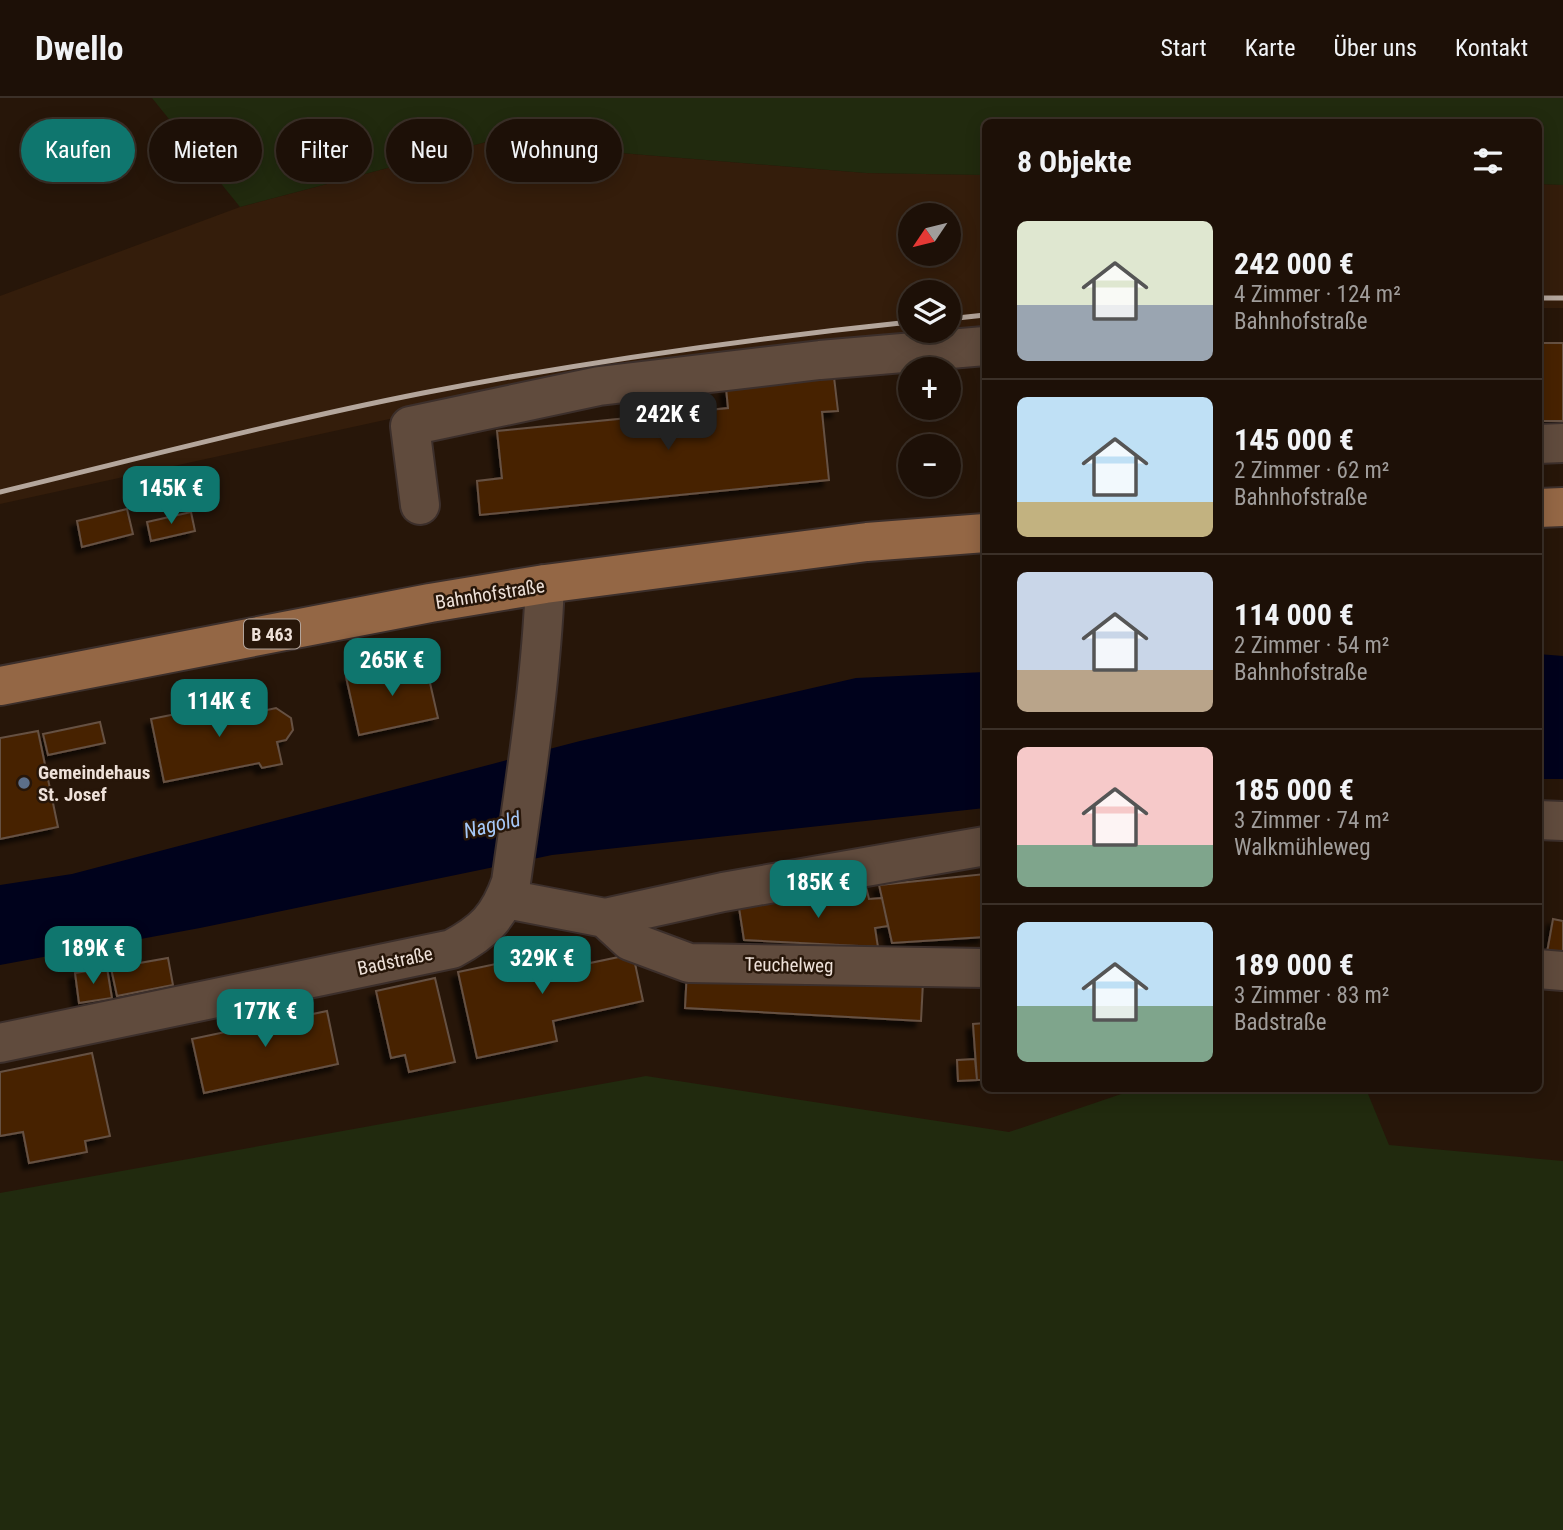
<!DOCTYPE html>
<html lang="de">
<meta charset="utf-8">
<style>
:root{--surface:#1d1007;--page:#2a1e15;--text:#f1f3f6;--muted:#a09d9b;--line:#3b3028;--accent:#0f766e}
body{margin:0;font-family:"Roboto Condensed",sans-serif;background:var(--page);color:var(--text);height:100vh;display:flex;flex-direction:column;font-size:26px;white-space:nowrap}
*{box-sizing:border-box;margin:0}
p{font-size:23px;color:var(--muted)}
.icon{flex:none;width:38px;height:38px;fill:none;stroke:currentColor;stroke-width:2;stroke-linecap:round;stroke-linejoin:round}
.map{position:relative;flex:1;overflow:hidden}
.drawer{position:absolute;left:982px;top:21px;width:560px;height:973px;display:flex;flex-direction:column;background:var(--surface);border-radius:10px;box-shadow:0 4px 18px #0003,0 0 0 2px var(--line)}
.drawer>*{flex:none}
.top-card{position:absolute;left:21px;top:21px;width:665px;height:63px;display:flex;gap:14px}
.needle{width:46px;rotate:235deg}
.controls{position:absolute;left:898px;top:105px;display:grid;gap:14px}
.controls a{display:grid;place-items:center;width:63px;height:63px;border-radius:50%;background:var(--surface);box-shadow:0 4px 18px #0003,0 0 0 2px var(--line);font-size:35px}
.price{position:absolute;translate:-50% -60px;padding:0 16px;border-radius:14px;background:var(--accent);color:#fff;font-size:23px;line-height:46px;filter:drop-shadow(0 2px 4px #0008)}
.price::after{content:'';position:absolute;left:50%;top:42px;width:21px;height:16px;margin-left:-10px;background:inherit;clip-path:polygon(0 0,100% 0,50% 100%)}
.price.selected{background:#222;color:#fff}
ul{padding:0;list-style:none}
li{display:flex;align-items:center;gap:21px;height:175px;padding:0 35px}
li+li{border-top:2px solid var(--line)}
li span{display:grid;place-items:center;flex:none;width:196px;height:140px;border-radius:10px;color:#555}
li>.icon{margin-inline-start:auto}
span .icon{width:84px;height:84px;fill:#fffc;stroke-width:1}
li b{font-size:30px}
h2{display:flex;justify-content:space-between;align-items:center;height:84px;padding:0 35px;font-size:30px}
.chip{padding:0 24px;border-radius:32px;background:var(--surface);box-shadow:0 4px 18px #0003,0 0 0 2px var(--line);font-size:24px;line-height:63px}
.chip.selected{background:var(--accent);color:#fff}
header{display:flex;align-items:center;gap:42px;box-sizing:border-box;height:98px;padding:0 35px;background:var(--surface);border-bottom:2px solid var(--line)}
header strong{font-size:33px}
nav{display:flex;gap:38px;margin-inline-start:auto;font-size:24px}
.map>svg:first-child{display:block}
.built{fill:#341d0b;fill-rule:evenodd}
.green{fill:#212a0e}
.water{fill:#00021c}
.building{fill:#462306;stroke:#665143;stroke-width:2;filter:url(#shadow)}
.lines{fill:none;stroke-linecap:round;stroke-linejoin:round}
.minor-casing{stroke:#3c2f2b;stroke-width:42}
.major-casing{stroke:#3c2f2b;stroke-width:42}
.minor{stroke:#604b3d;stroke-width:38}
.major{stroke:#946745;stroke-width:38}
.rail{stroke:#b4a69c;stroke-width:5}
.service-dot{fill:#5c6f8a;stroke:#271609;stroke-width:2.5}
.labels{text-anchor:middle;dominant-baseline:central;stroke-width:5;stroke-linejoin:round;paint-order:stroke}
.shield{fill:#271609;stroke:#b2a49b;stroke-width:2}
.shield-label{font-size:18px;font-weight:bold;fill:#eee1d9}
.street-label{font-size:19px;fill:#eee1d9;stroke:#271609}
.poi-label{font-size:19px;font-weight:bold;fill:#eee1d9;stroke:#271609;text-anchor:start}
.water-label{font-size:21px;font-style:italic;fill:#a6c9f9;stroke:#271609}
</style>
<header>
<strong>Dwello</strong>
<nav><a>Start</a><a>Karte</a><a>Über uns</a><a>Kontakt</a></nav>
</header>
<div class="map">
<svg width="1563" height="1432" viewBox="0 0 1563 1432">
<defs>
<filter id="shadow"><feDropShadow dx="-6" dy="6" stdDeviation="2" flood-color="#0009"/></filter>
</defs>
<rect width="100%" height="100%" fill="#271609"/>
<path class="built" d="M486,44L866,75L985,77V231L394,320L0,406V198L240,109ZM910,117H948V156H910ZM910,194H948V233H910Z
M1538,86L1563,87V210H1538Z"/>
<path class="green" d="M152,0H1563V87L1538,86V24H985V77L866,75L486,44L240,109Z
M646,978L1009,1034L1136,991H1366L1389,1047L1563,1063V1432H0V1095Z"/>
<path class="water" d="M1538,556L1563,558V681H1538Z
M985,574V710L552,757L200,830L0,867V787L72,776L580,643L856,580Z"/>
<path class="building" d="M1538,245H1563V323H1538Z
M834,279L838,313L822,314L829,382L480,417L477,383L502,380L497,333L728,310L726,290Z
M127,411L133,436L82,449L77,423Z
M191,414L195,433L151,443L147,424Z
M425,563L438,620L359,637L346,579Z
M250,601L253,615L276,610L291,620L293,632L286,642L277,644L282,666L262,670L259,665L164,684L151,621Z
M100,624L105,645L48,657L43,636Z
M38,633L58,729L0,741V640Z
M985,776V839L892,845L879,787Z
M866,789L869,801L882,800L888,828L875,830L878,849L744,842L739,810Z
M1553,821L1563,823V863L1546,860Z
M586,847L590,865L633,856L643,903L553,923L557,943L477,960L458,874Z
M168,860L173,887L117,898L111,870Z
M107,870L112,900L79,905L75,875Z
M687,872L923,884L921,923L685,910Z
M435,880L455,964L409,974L405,957L391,960L376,893Z
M286,911L289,921L327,913L338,966L204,995L192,941L230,933L228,924Z
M985,925V982H977L973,926Z
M92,955L110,1038L85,1043L87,1054L29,1065L23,1034L0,1038V974Z
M975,961L977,982L958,983L957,962Z"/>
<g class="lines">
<defs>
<path id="minor" d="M1538,346L1563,345
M420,407L410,328L599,288L820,262L985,248
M1538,722L1563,723
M506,801L605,820L723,794L985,748
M605,820L630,843L689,865L985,870
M1538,871L1563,873
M0,945L452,851C484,834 499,819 511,784C525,685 541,586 545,486"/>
<path id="major" d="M1538,410L1563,409
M0,588L430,505L545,486L867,444L985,435"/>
</defs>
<use href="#minor" class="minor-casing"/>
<use href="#major" class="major-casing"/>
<use href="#minor" class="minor"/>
<use href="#major" class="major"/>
<path class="rail" d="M1538,200H1563
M948,221L985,217
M0,394C141,360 281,323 423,295C584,264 747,241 910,224"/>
</g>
<circle class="service-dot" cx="24" cy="685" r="7"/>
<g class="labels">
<rect class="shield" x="244" y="521.5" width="56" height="29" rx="5"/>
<g class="shield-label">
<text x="272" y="536">B 463</text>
</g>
<g class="street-label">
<text transform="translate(490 496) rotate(-9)">Bahnhofstraße</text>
<text transform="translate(395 863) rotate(-12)">Badstraße</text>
<text transform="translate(789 867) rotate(1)">Teuchelweg</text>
</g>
<g class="poi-label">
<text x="38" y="674">Gemeindehaus<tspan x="38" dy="22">St. Josef</tspan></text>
</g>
<g class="water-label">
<text transform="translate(492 727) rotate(-13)">Nagold</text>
</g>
</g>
</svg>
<div class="controls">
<a><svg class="needle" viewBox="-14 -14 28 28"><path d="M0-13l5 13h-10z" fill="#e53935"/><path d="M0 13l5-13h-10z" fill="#a09d9b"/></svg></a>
<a><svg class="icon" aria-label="layers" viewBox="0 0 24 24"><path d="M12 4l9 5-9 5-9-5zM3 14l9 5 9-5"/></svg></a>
<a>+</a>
<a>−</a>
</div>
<b class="price selected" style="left:668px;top:354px">242K €</b>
<b class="price" style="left:171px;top:428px">145K €</b>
<b class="price" style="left:392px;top:600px">265K €</b>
<b class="price" style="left:219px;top:641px">114K €</b>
<b class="price" style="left:818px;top:822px">185K €</b>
<b class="price" style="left:93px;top:888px">189K €</b>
<b class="price" style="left:542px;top:898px">329K €</b>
<b class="price" style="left:265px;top:951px">177K €</b>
<div class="top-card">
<a class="chip selected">Kaufen</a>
<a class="chip">Mieten</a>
<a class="chip">Filter</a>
<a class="chip">Neu</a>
<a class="chip">Wohnung</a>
</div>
<section class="drawer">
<h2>8 Objekte<svg class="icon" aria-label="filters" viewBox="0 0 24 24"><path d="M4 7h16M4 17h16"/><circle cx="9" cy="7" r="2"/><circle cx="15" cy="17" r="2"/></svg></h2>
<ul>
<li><span style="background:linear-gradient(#dfe7d0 60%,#9aa5b1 0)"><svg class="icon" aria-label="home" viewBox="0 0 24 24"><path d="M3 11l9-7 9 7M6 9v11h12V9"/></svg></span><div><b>242 000 €</b><p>4 Zimmer · 124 m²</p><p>Bahnhofstraße</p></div></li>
<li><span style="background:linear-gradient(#bfe0f5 75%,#c2b280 0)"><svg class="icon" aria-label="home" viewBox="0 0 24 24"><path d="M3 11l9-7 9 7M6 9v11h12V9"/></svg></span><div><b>145 000 €</b><p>2 Zimmer · 62 m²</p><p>Bahnhofstraße</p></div></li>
<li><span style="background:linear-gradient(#c9d6e8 70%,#b9a48a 0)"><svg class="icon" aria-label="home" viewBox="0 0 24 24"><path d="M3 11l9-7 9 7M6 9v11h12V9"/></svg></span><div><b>114 000 €</b><p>2 Zimmer · 54 m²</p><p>Bahnhofstraße</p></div></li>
<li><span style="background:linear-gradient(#f6c9c9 70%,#7fa58c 0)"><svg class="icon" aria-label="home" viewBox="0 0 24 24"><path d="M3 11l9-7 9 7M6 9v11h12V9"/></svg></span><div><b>185 000 €</b><p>3 Zimmer · 74 m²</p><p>Walkmühleweg</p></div></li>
<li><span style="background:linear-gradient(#bfe0f5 60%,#7fa58c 0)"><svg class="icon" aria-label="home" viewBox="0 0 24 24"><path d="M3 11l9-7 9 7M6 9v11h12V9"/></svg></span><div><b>189 000 €</b><p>3 Zimmer · 83 m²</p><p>Badstraße</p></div></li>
</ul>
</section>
</div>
